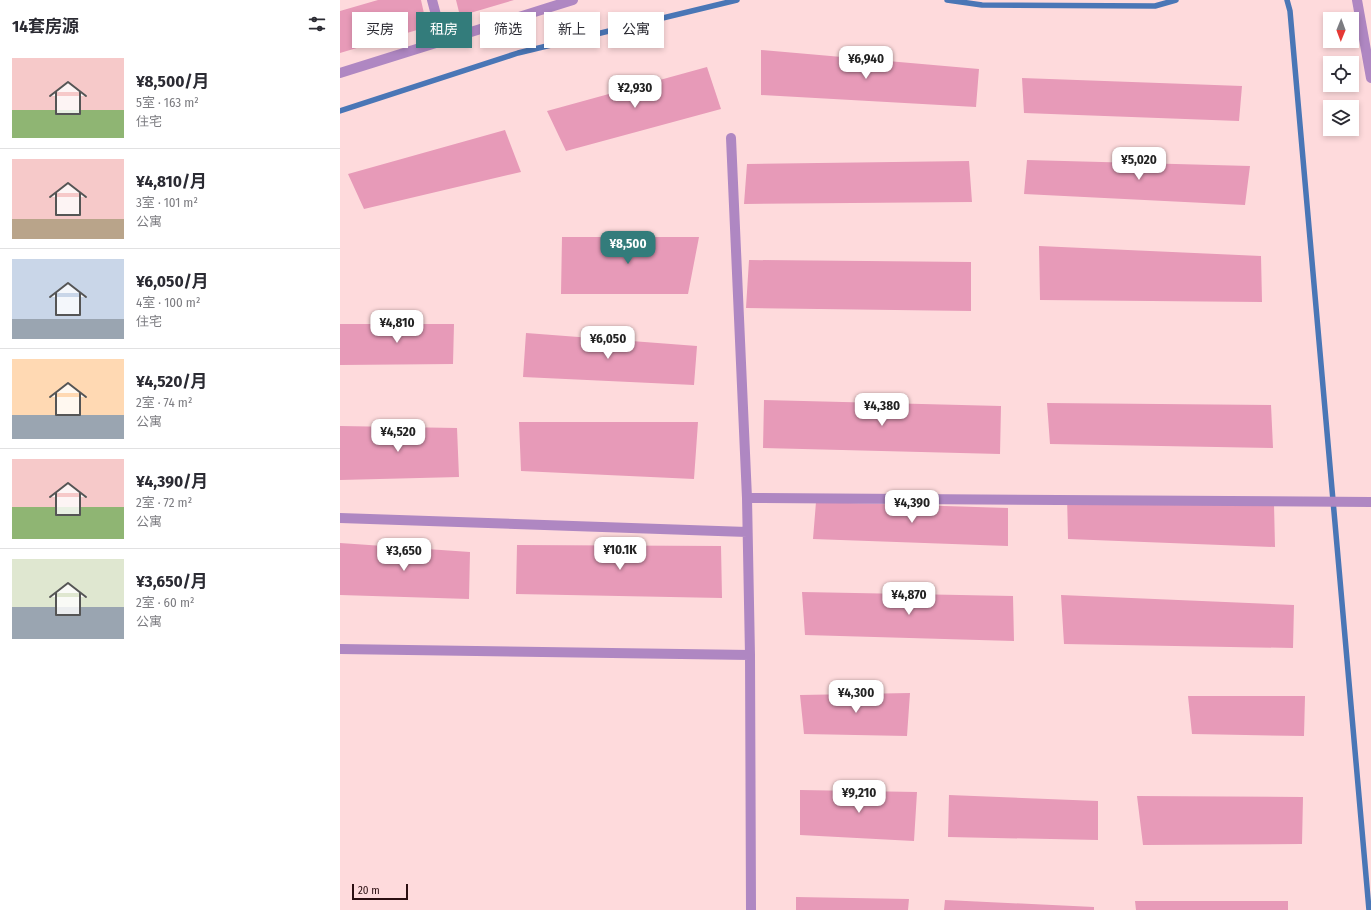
<!DOCTYPE html>
<html lang="zh">
<meta charset="utf-8">
<style>
:root{--surface:#fff;--page:#f2f2f3;--text:#2b2b33;--muted:#7c7c81;--line:#e1e1e2;--accent:#337c7b}
body{margin:0;font-family:"Fira Sans Condensed","Noto Sans SC",sans-serif;background:var(--page);color:var(--text);height:100vh;display:flex;flex-direction:column;font-size:15px;white-space:nowrap}
*{box-sizing:border-box;margin:0}
p{font-size:13px;color:var(--muted)}
.icon{flex:none;width:22px;height:22px;fill:none;stroke:currentColor;stroke-width:2;stroke-linecap:round;stroke-linejoin:round}
.map{position:relative;flex:1;overflow:hidden}
.panel{display:flex;flex-direction:column;background:var(--surface);width:340px}
.panel>*{flex:none}
.top-card{position:absolute;left:12px;top:12px;width:380px;height:36px;display:flex;gap:8px}
.needle{width:26px;rotate:181deg}
.fabs{position:absolute;left:983px;top:12px;display:grid;gap:8px}
.fabs a{display:grid;place-items:center;width:36px;height:36px;border-radius:0px;background:var(--surface);box-shadow:0 2px 6px #0003;font-size:20px}
.scale{position:absolute;left:12px;bottom:10px;width:56px;box-sizing:border-box;padding-left:4px;border:2px solid #2b0e11;border-top:0;font-size:11px;line-height:14px;white-space:nowrap;color:#2b0e11;-webkit-text-stroke:3px #fedadc;paint-order:stroke}
.price{position:absolute;translate:-50% -34px;padding:0 9px;border-radius:8px;background:#fff;color:#222;font-size:13px;line-height:26px;filter:drop-shadow(0 1px 2px #0008)}
.price::after{content:'';position:absolute;left:50%;top:24px;width:12px;height:9px;margin-left:-6px;background:inherit;clip-path:polygon(0 0,100% 0,50% 100%)}
.price.current{background:var(--accent);color:#fff}
ul{padding:0;list-style:none}
li{display:flex;align-items:center;gap:12px;height:100px;padding:0 12px}
li+li{border-top:1px solid var(--line)}
li span{display:grid;place-items:center;flex:none;width:112px;height:80px;border-radius:0px;color:#555}
li>.icon{margin-inline-start:auto}
span .icon{width:48px;height:48px;fill:#fffc;stroke-width:1}
li b{font-size:17px}
h2{display:flex;justify-content:space-between;align-items:center;height:48px;padding:0 12px;font-size:17px}
.pill{padding:0 14px;border-radius:0px;background:var(--surface);box-shadow:0 2px 6px #0003;font-size:14px;line-height:36px}
.pill.current{background:var(--accent);color:#fff}
main{display:flex;flex:1;min-height:0}
.map>svg:first-child{display:block}
.lines{fill:none;stroke-linecap:round;stroke-linejoin:round}
.stream{stroke:#4a76b6;stroke-width:5.5}
.building{fill:#e79ab8}
.minor{stroke:#af87c2;stroke-width:10}
</style>
<main>
<section class="panel">
<h2>14套房源<svg class="icon" aria-label="filters" viewBox="0 0 24 24"><path d="M4 7h16M4 17h16"/><circle cx="9" cy="7" r="2"/><circle cx="15" cy="17" r="2"/></svg></h2>
<ul>
<li><span style="background:linear-gradient(#f6c9c9 65%,#8fb573 0)"><svg class="icon" aria-label="home" viewBox="0 0 24 24"><path d="M3 11l9-7 9 7M6 9v11h12V9"/></svg></span><div><b>¥8,500/月</b><p>5室 · 163 m²</p><p>住宅</p></div></li>
<li><span style="background:linear-gradient(#f6c9c9 75%,#b9a48a 0)"><svg class="icon" aria-label="home" viewBox="0 0 24 24"><path d="M3 11l9-7 9 7M6 9v11h12V9"/></svg></span><div><b>¥4,810/月</b><p>3室 · 101 m²</p><p>公寓</p></div></li>
<li><span style="background:linear-gradient(#c9d6e8 75%,#9aa5b1 0)"><svg class="icon" aria-label="home" viewBox="0 0 24 24"><path d="M3 11l9-7 9 7M6 9v11h12V9"/></svg></span><div><b>¥6,050/月</b><p>4室 · 100 m²</p><p>住宅</p></div></li>
<li><span style="background:linear-gradient(#ffd9b3 70%,#9aa5b1 0)"><svg class="icon" aria-label="home" viewBox="0 0 24 24"><path d="M3 11l9-7 9 7M6 9v11h12V9"/></svg></span><div><b>¥4,520/月</b><p>2室 · 74 m²</p><p>公寓</p></div></li>
<li><span style="background:linear-gradient(#f6c9c9 60%,#8fb573 0)"><svg class="icon" aria-label="home" viewBox="0 0 24 24"><path d="M3 11l9-7 9 7M6 9v11h12V9"/></svg></span><div><b>¥4,390/月</b><p>2室 · 72 m²</p><p>公寓</p></div></li>
<li><span style="background:linear-gradient(#dfe7d0 60%,#9aa5b1 0)"><svg class="icon" aria-label="home" viewBox="0 0 24 24"><path d="M3 11l9-7 9 7M6 9v11h12V9"/></svg></span><div><b>¥3,650/月</b><p>2室 · 60 m²</p><p>公寓</p></div></li>
</ul>
</section>
<div class="map">
<svg width="1031" height="910" viewBox="0 0 1031 910">
<rect width="100%" height="100%" fill="#fedadc"/>
<g class="lines">
<path class="stream" d="M607,0L642,5L815,6L836,0
M947,0L950,11L1029,910
M0,111L178,53L397,0"/>
</g>
<path class="building" d="M38,0H81L87,27L0,53V11Z
M116,0H174L120,16Z
M421,50L639,69L636,107L421,95Z
M367,67L381,109L226,151L207,111Z
M682,78L902,86L899,121L684,113Z
M165,130L181,172L24,209L8,174Z
M687,160L910,166L905,205L684,194Z
M629,161L632,202L404,204L407,164Z
M222,237H359L348,294H221Z
M699,246L921,256L922,302L700,300Z
M409,260L631,262V311L406,308Z
M0,324H114L113,364L0,365Z
M186,333L357,346L354,385L183,377Z
M424,400L661,406L660,454L423,448Z
M707,403L931,405L933,448L710,444Z
M179,422H358L354,479L181,471Z
M0,426L117,428L119,477L0,480Z
M727,496L934,504L935,547L728,539Z
M476,502L668,508V546L473,539Z
M0,543L130,552L129,599L0,595Z
M177,545L381,546L382,598L176,594Z
M462,592L673,596L674,641L465,635Z
M721,595L954,605L953,648L724,644Z
M570,693L567,736L464,734L460,695Z
M848,696H965L964,736L852,734Z
M460,790L577,792L574,841L460,835Z
M609,795L758,801V840L608,837Z
M797,796L963,797L962,844L803,845Z
M456,897L569,899L568,910H456Z
M605,900L754,907V910H604Z
M795,901H948V910H796Z"/>
<g class="lines">
<path class="minor" d="M92,0L103,41
M1017,0L1031,78
M0,73L233,0
M391,138L407,498L410,655L411,910
M407,498L1031,502
M0,518L407,532
M0,649L410,655"/>
</g>
</svg>
<div class="fabs">
<a><svg class="needle" viewBox="-14 -14 28 28"><path d="M0-13l5 13h-10z" fill="#e53935"/><path d="M0 13l5-13h-10z" fill="#7c7c81"/></svg></a>
<a><svg class="icon" aria-label="locate" viewBox="0 0 24 24"><circle cx="12" cy="12" r="6"/><path d="M12 2v4M12 18v4M2 12h4M18 12h4"/></svg></a>
<a><svg class="icon" aria-label="layers" viewBox="0 0 24 24"><path d="M12 4l9 5-9 5-9-5zM3 14l9 5 9-5"/></svg></a>
</div>
<div class="scale">20 m</div>
<b class="price" style="left:526px;top:80px">¥6,940</b>
<b class="price" style="left:295px;top:109px">¥2,930</b>
<b class="price" style="left:799px;top:181px">¥5,020</b>
<b class="price current" style="left:288px;top:265px">¥8,500</b>
<b class="price" style="left:57px;top:344px">¥4,810</b>
<b class="price" style="left:268px;top:360px">¥6,050</b>
<b class="price" style="left:542px;top:427px">¥4,380</b>
<b class="price" style="left:58px;top:453px">¥4,520</b>
<b class="price" style="left:572px;top:524px">¥4,390</b>
<b class="price" style="left:280px;top:571px">¥10.1K</b>
<b class="price" style="left:64px;top:572px">¥3,650</b>
<b class="price" style="left:569px;top:616px">¥4,870</b>
<b class="price" style="left:516px;top:714px">¥4,300</b>
<b class="price" style="left:519px;top:814px">¥9,210</b>
<div class="top-card">
<a class="pill">买房</a>
<a class="pill current">租房</a>
<a class="pill">筛选</a>
<a class="pill">新上</a>
<a class="pill">公寓</a>
</div>
</div>
</main>
